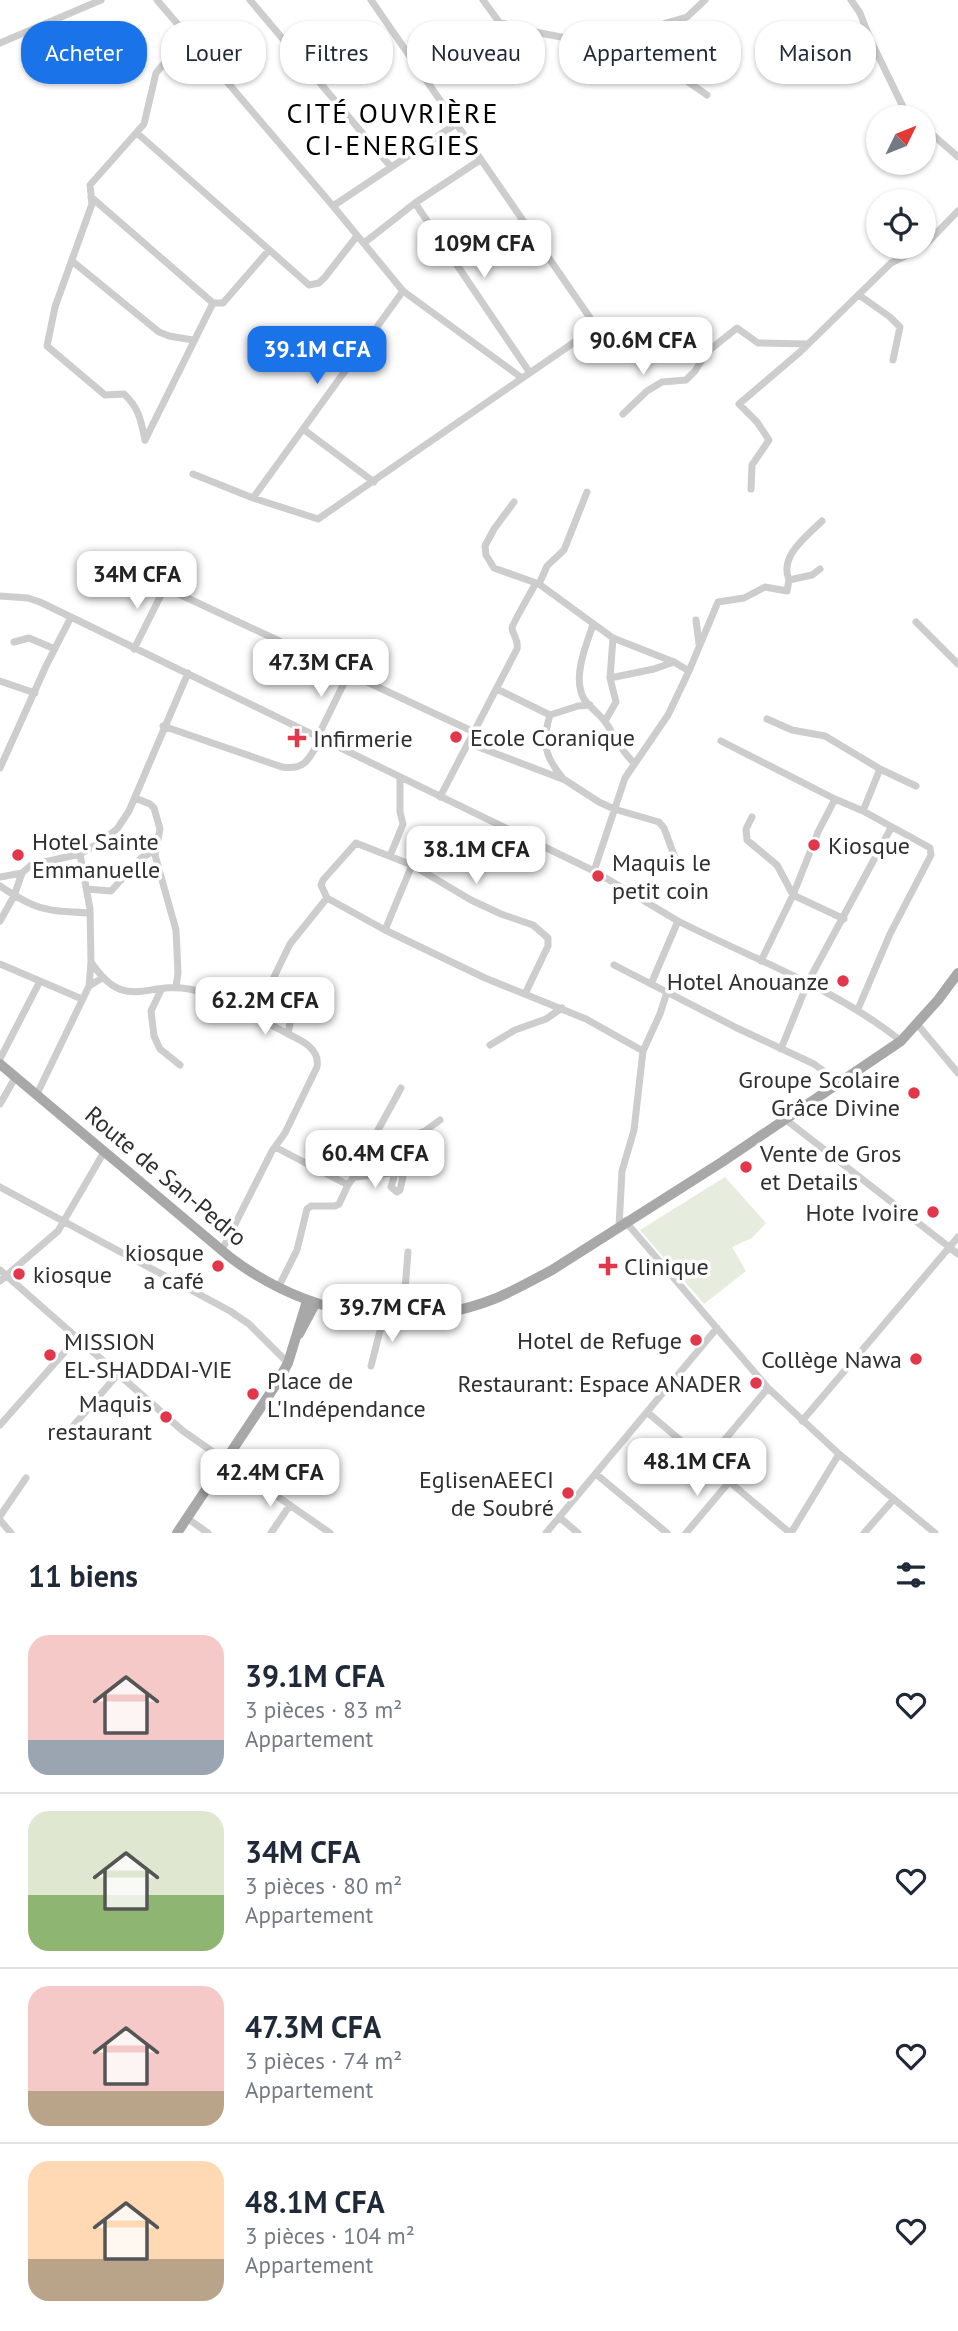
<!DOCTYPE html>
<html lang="fr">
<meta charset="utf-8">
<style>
:root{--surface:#fff;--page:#f2f2f3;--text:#1f2937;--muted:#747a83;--line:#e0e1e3;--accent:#1a73e8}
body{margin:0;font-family:"PT Sans",sans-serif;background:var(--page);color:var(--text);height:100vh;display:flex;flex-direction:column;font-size:26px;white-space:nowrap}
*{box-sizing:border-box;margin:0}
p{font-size:23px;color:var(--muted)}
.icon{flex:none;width:38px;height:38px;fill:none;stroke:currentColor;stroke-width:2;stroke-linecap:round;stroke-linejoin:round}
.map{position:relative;height:1533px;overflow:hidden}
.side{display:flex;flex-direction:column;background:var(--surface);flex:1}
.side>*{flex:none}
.hud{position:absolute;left:21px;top:21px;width:917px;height:63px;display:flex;gap:14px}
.needle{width:46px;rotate:47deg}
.buttons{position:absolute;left:866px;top:105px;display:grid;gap:14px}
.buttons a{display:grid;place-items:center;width:70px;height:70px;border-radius:50%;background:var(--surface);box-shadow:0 2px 5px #0004;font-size:35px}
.price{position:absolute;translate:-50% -60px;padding:0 16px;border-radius:14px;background:#fff;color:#222;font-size:23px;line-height:46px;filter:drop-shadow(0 2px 4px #0008)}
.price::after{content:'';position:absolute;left:50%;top:42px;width:21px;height:16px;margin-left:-10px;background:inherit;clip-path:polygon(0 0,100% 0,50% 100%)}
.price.on{background:var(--accent);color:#fff}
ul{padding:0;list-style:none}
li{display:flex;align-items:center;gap:21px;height:175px;padding:0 28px}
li+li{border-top:2px solid var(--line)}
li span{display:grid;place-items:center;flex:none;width:196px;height:140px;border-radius:21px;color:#555}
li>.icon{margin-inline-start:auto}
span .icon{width:84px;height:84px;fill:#fffc;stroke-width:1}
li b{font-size:30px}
h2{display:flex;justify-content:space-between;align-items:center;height:84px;padding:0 28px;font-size:30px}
.pill{padding:0 24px;border-radius:28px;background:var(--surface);box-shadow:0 2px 5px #0004;font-size:24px;line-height:63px}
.pill.on{background:var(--accent);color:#fff}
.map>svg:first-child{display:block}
.green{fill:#e6ecde}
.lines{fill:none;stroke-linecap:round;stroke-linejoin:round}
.minor{stroke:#cdcdcd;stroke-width:7}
.major{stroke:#a8a8a8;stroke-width:10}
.poi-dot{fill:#e2364a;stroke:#fff;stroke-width:2.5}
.labels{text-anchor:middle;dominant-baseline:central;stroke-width:7;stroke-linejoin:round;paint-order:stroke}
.poi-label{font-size:24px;fill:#303030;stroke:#fff;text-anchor:start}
.street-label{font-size:24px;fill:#303030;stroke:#fff}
.quarter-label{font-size:28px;letter-spacing:2px;fill:#000;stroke:#fff}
</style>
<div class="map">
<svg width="958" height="1533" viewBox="0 0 958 1533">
<rect width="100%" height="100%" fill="#fff"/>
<path class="green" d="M725,1177L766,1223L752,1238L732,1247L746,1271L704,1304L640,1230Z"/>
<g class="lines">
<path class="minor" d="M157,0L333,206L456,124
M250,0L391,167
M483,0L499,22L530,31L561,37L602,54L621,52L666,23L687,17L705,0
M851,0L860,13L870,39L908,117
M646,36C655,64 684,78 707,95
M0,43L101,0
M924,127L958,157
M137,133L309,285L319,283L325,277L357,236
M91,197L213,303
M415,203L530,373
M333,206L403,291L522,378
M364,243L415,203L480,160
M924,246L958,211
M72,261L159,332L169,336L193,340
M859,295L890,317L900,327L893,360
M623,414L647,391L662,382L686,380L695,371L707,352L737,328L758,343L807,344
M303,429L374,482
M145,440C141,420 139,408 124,394L105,395L47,346L55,307L92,204L90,185L144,124L156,73L188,35
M145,440L213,303H223L269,250
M193,474L253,498L318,519L592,330L595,325L371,0
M751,489L752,465L769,440L757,422L739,404L800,352L891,263L923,247
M253,498L403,291
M514,502L494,529L485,546L486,555L494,568L539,584L613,638L674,662L689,671L668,715L625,778L594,871L678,921L651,984
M789,580C779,556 806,537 822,521
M539,584L547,566L564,550L587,492
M0,596L28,598L40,602L594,871
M696,620L699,644
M916,622L958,664
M593,625C586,645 572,678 584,699C590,708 600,714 606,723C616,738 621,751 634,763
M14,642L29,638L55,649
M134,649L162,593L168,589L474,732
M689,671L718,602L744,598L765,587L787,591L789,580L812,575L820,569
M610,678L654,669L674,662
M0,681L35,693
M497,689L550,715L578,706L590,705
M550,715C542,741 544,756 562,777
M605,721L616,702L610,678L613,638
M163,726L282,767C307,771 310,756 321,738
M318,736L349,673
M721,741L835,799L863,811L880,769L825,736L792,730L767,719
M468,743L565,780L599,802L614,809L659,822L664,828L677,863
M0,768L46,666L71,617
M880,769L916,786
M440,797L517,649C519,640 513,636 512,628C512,625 532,590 536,583
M135,798L150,804L154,808L160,829L155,855L176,930L178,973L176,987
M752,817L746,829L747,840L777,865L793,895L844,919
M80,854L90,909L91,962L89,986
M390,856L403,824L400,812V778
M0,877L22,873
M0,886C37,911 46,911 90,913
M87,889L111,891L141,858L154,851
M327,898L321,885L323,880L356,843L412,865L471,900L501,914L533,925L548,938V946L525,994
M0,921L14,896L22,873L31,865L80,854L99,843L117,829L129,811L188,673
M678,921C753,959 835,988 901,1041
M385,930L412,865
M761,961L793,895L818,832L835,799
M91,962C125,1013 146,981 189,989C212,993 233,1006 255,1016L290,944L327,898L385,930L485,978L586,1019L643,1051L634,1130L622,1171L619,1226
M0,964L82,999
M614,965L737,1028L814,1064L840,1083
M161,990L151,1011L154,1036L160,1049L180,1065
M858,1009L890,934L931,855L930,848L925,845L863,811
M255,1016L288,1034
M917,1024L958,1073
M490,1045L515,1030L546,1019L562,1008
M781,1049L808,982L891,828
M643,1051L660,1014L667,992
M0,1059L40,981
M36,1096L89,986L102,978
M0,1104L15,1078
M785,1119L958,1254
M275,1147L348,1185
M364,1164L402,1139L425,1131L440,1120
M356,1177L399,1172L403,1177L400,1190L397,1192L391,1187L395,1173
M0,1187L230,1311L249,1324L288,1363
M625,1221L768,1388L839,1454L935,1533
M222,1250L272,1151L285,1133L317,1067C320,1049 303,1041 288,1034L291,1018L304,996
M0,1270L183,1431L330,1533
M0,1281L58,1231L104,1152
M278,1288L297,1250L307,1209L311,1206H335L339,1204L348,1185L363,1164L378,1130L401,1088
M403,1315L408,1252
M371,1366L384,1315
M647,1412L790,1533
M802,1421L958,1237
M0,1425L78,1337
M67,1433L119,1373
M707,1461L768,1388
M596,1474L667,1533
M0,1516L26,1478
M559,1517L578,1533
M187,1518L208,1533
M0,1520L11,1533
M271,1533L290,1505
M546,1533L717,1328
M686,1533L730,1481
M791,1533L839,1454
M864,1533L894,1499"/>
<path class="major" d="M0,1064L231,1258C307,1315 404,1334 494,1299C514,1291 533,1280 552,1270L722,1162L901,1041L938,1000L958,973
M299,1334L315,1304
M177,1533L277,1383L288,1363L307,1301"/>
</g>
<g class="poi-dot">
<circle cx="456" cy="737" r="7"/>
<path d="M293.5 727.5h7v7h7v7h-7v7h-7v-7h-7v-7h7z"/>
<circle cx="814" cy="845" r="7"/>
<circle cx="18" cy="855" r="7"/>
<circle cx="598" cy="876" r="7"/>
<circle cx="843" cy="981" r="7"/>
<circle cx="914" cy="1093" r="7"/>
<circle cx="746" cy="1167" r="7"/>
<circle cx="933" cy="1212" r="7"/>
<circle cx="218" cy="1266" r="7"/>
<path d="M604.5 1255.5h7v7h7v7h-7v7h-7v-7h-7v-7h7z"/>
<circle cx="19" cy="1274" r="7"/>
<circle cx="696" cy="1340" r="7"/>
<circle cx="50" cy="1355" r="7"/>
<circle cx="916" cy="1359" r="7"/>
<circle cx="756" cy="1383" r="7"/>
<circle cx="253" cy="1394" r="7"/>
<circle cx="166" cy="1417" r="7"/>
<circle cx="568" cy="1493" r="7"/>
</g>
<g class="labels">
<g class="poi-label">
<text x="470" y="737">Ecole Coranique</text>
<text x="313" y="738">Infirmerie</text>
<text x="32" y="841">Hotel Sainte<tspan x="32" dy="28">Emmanuelle</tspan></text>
<text x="828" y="845">Kiosque</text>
<text x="612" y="862">Maquis le<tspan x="612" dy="28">petit coin</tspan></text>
<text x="829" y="981" text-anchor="end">Hotel Anouanze</text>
<text x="900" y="1079" text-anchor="end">Groupe Scolaire<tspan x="900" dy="28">Grâce Divine</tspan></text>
<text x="760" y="1153">Vente de Gros<tspan x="760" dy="28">et Details</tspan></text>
<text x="919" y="1212" text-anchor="end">Hote Ivoire</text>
<text x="204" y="1252" text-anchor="end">kiosque<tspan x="204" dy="28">a café</tspan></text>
<text x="624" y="1266">Clinique</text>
<text x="33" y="1274">kiosque</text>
<text x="682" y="1340" text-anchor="end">Hotel de Refuge</text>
<text x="64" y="1341">MISSION<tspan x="64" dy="28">EL-SHADDAI-VIE</tspan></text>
<text x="902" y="1359" text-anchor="end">Collège Nawa</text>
<text x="267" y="1380">Place de<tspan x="267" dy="28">L'Indépendance</tspan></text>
<text x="742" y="1383" text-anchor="end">Restaurant: Espace ANADER</text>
<text x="152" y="1403" text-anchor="end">Maquis<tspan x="152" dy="28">restaurant</tspan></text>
<text x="554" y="1479" text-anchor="end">EglisenAEECI<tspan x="554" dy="28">de Soubré</tspan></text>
</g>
<g class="street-label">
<text transform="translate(166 1176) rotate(40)">Route de San-Pedro</text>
</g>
<g class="quarter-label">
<text x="393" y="112">CITÉ OUVRIÈRE<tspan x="393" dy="32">CI-ENERGIES</tspan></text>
</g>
</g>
</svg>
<div class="buttons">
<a><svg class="needle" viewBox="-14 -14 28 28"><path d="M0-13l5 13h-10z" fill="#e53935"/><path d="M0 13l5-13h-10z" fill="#747a83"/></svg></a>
<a><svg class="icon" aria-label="locate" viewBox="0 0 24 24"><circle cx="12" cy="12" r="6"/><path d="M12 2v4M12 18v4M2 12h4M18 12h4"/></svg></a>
</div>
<b class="price" style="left:484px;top:280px">109M CFA</b>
<b class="price" style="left:643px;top:377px">90.6M CFA</b>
<b class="price on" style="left:317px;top:386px">39.1M CFA</b>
<b class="price" style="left:137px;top:611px">34M CFA</b>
<b class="price" style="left:321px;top:699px">47.3M CFA</b>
<b class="price" style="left:476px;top:886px">38.1M CFA</b>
<b class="price" style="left:265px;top:1037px">62.2M CFA</b>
<b class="price" style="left:375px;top:1190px">60.4M CFA</b>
<b class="price" style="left:392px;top:1344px">39.7M CFA</b>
<b class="price" style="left:697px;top:1498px">48.1M CFA</b>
<b class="price" style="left:270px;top:1509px">42.4M CFA</b>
<div class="hud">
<a class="pill on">Acheter</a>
<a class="pill">Louer</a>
<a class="pill">Filtres</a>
<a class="pill">Nouveau</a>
<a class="pill">Appartement</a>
<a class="pill">Maison</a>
</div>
</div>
<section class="side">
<h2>11 biens<svg class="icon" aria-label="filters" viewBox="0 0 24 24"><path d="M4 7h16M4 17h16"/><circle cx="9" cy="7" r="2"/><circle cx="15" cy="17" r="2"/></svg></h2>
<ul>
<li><span style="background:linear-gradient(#f6c9c9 75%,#9aa5b1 0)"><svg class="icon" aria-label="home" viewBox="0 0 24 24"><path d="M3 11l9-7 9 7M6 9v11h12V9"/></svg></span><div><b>39.1M CFA</b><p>3 pièces · 83 m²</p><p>Appartement</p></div><svg class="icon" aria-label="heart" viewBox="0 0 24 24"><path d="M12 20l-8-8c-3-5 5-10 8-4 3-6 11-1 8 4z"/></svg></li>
<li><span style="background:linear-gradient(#dfe7d0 60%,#8fb573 0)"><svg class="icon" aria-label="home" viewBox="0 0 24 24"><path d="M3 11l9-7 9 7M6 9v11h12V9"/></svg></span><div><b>34M CFA</b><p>3 pièces · 80 m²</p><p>Appartement</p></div><svg class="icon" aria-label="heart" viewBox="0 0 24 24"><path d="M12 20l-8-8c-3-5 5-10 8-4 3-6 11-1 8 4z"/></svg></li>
<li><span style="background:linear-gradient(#f6c9c9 75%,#b9a48a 0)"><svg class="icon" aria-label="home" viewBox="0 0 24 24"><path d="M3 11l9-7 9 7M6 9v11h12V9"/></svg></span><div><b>47.3M CFA</b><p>3 pièces · 74 m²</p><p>Appartement</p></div><svg class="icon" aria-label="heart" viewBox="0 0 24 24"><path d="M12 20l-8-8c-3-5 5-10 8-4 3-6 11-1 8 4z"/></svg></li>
<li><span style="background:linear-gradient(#ffd9b3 70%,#b9a48a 0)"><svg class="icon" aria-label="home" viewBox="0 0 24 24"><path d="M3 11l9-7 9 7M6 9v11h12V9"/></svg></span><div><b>48.1M CFA</b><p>3 pièces · 104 m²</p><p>Appartement</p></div><svg class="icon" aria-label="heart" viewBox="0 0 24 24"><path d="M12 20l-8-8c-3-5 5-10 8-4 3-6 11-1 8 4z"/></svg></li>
</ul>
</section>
